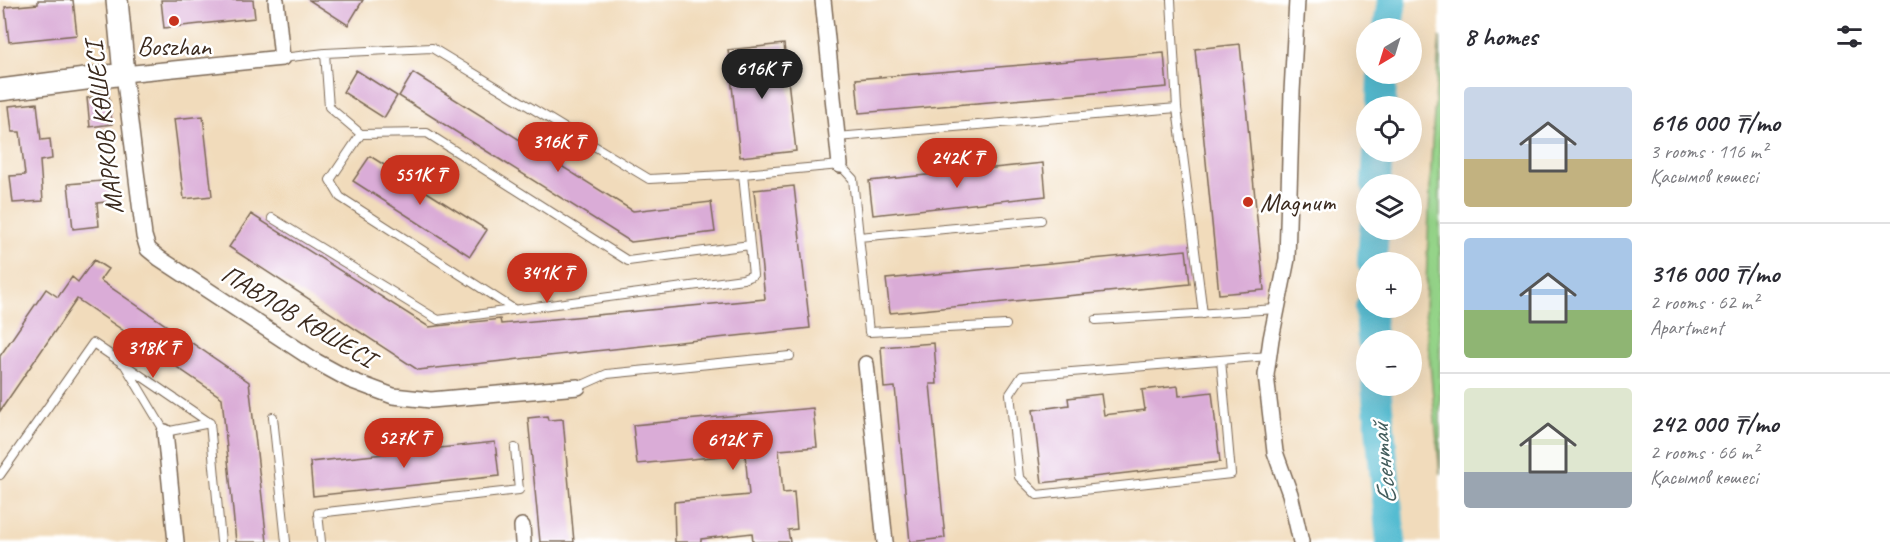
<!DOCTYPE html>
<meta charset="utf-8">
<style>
:root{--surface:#fff;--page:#f7f7f7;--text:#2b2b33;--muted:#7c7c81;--line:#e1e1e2;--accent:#c8321e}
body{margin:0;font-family:Caveat,sans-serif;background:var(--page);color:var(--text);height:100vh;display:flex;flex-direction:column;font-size:22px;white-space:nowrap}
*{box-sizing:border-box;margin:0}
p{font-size:20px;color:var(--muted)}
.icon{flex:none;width:33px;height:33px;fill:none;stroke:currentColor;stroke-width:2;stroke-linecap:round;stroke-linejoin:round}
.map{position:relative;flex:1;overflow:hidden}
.drawer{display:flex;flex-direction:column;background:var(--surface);width:450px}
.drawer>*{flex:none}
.needle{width:39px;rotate:218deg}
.fabs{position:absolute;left:1356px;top:18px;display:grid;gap:12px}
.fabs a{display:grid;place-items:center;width:66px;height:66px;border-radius:50%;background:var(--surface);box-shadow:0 6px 24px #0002;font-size:30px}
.price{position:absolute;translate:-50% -51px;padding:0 14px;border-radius:21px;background:var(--accent);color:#fff;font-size:20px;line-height:39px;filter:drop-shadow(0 2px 3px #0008)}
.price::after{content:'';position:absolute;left:50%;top:36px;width:18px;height:14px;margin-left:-9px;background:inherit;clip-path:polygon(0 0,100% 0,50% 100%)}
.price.selected{background:#222;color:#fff}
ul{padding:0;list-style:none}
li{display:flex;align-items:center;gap:18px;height:150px;padding:0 24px}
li+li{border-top:2px solid var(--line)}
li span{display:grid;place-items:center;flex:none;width:168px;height:120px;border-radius:6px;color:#555}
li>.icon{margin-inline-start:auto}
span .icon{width:72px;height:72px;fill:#fffc;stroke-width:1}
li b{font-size:26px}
h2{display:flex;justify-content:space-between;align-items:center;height:72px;padding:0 24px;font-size:26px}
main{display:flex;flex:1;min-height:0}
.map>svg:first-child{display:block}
.green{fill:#95d489;stroke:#687f54;stroke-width:1.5}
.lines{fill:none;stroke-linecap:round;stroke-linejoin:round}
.river{stroke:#54bcd1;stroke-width:30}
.building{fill:#daacd7}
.lane-casing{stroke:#7b6855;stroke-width:10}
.street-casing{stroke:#7b6855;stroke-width:18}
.secondary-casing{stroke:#7b6855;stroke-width:24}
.lane{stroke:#fff;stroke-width:8}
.street{stroke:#fff;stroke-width:15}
.secondary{stroke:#fff;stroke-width:21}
.poi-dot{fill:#c8321e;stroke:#fff;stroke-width:2}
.labels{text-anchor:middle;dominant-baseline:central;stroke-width:5;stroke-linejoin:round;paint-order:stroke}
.poi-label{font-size:26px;fill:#3b2a1e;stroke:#fff}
.street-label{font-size:26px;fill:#3b2a1e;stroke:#fff}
.water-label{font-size:27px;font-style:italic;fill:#445d5d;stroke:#fff}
</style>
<main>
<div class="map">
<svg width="1440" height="542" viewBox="0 0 1440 542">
<rect width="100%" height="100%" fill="#fff"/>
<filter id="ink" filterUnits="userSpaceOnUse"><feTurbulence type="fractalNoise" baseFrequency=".0167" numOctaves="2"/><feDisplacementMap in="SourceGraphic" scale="12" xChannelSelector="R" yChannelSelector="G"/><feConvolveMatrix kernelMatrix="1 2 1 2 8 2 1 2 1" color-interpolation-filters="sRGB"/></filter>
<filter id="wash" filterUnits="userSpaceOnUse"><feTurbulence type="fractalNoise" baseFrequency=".008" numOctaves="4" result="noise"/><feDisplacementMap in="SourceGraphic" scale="24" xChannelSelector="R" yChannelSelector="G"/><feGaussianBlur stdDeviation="1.35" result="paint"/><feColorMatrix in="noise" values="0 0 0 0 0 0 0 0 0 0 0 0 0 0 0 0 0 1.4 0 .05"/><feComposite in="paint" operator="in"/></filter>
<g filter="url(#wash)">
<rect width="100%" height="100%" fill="#f1dbbb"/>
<path class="green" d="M1440,37V474L1425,309L1432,142Z"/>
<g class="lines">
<path class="river" d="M1388,28L1392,0
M1381,106L1382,74
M1376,184L1378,152
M1372,262L1374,230
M1370,308L1372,340
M1376,386L1391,542"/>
</g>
<g id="blocks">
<path class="building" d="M38,0H73L77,35L9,42L5,7L38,4Z
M161,0H253L255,18L164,28Z
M309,0H363L348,25Z
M784,44L796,151L740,157L728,50Z
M1240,44L1264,290L1219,294L1195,49Z
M1164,53L1167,87L859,113L856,79Z
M356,70L397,96L384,118L343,92Z
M413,73L633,211L711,202L715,232L631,242L399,96Z
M109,95L112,124L90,127L87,98Z
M37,103L41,140L50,139L52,159L40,161L43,201L13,203L10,176L25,175L20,132H12L9,106Z
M203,116L212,196L184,199L174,119Z
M370,156L487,230L470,256L353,181Z
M1043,163L1046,196L873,215L869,181Z
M113,180L115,201L97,203L99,226L73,229L68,184Z
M794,186L810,328L418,370L229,247L251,214L429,327L500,319L501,324L765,299L754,190Z
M1186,250L1190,284L890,313L886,279Z
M94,260L108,269L100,280L249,382L267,542H236L222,398L77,299L0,411V356L46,289L58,297L72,277L78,282Z
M934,343L937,384H930L945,538L910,542L895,387L884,388L881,347Z
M1178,386L1179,396L1212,392L1220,462L1042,483L1033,410L1069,405L1068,398L1101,394L1104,415L1145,410L1142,390Z
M813,408L817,447L779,450L783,493L794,492L797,529L788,530L790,542H753L752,533L701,539V542H675L674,502L749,495L745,454L637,464L633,425Z
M547,416L548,420L563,419L574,542H540L528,418Z
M495,442L499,476L313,496L310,462Z"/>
</g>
</g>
<g filter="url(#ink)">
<use href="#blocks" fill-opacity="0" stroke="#7b6855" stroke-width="1.5"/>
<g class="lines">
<defs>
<path id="lane" d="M1171,0L1177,108L1203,314
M282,58L325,53L432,48L649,179L743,174L840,165L853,179L869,332L1006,325
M361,134L330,180L340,197L515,310
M837,137L1177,108
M743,174L750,245
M272,218L438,320L743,279L753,275L750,245L628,261L427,133L361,134L329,107L325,53
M859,237L1041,220
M1096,320L1277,309
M1221,360L1231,474L1037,495L1019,477L1010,394L1022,376L1269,356
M126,367L165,432L210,423
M578,387L607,374L790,356
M273,417L286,542
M0,475L93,343L210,423L221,542
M321,542L318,513L519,490L515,448"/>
<path id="street" d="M276,0L282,58L124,74L144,236L148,249L159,258L317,362L350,380L393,396L431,400L578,387
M823,0L840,165
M1297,0L1292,92L1287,259L1271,339L1266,375L1275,452L1290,494L1301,542
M866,364L885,542
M165,432L176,542
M522,526L523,542"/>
<path id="secondary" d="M0,90L124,74L117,0"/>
</defs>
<use href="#lane" class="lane-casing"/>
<use href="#street" class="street-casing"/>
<use href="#secondary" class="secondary-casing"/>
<use href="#lane" class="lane"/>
<use href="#street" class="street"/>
<use href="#secondary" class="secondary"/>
</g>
</g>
<g class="poi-dot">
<circle cx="174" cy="21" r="6"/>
<circle cx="1248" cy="202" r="6"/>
</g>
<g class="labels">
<g class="poi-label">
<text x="174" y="46">Boszhan</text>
<text x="1260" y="202" text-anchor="start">Magnum</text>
</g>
<g class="street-label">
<text transform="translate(104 128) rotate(-97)">МАРКОВ КӨШЕСІ</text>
<text transform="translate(298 316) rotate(31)">ПАВЛОВ КӨШЕСІ</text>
</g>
<g class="water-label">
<text transform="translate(1383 464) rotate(-96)">Есентай</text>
</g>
</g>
</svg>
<div class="fabs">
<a><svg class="needle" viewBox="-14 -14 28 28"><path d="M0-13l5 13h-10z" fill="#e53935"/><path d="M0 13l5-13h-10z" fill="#7c7c81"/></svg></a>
<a><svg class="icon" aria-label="locate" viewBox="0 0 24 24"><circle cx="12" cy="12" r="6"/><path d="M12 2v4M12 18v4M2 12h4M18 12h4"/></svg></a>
<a><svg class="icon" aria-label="layers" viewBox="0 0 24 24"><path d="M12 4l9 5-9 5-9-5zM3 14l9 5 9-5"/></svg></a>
<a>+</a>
<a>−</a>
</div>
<b class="price selected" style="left:762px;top:100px">616K ₸</b>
<b class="price" style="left:558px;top:173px">316K ₸</b>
<b class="price" style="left:957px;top:189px">242K ₸</b>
<b class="price" style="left:420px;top:206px">551K ₸</b>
<b class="price" style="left:547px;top:304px">341K ₸</b>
<b class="price" style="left:153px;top:379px">318K ₸</b>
<b class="price" style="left:404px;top:469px">527K ₸</b>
<b class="price" style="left:733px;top:471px">612K ₸</b>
</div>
<section class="drawer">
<h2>8 homes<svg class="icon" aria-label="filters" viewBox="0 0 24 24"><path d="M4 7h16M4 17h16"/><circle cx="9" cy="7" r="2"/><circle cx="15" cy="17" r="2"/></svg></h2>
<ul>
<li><span style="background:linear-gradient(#c9d6e8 60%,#c2b280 0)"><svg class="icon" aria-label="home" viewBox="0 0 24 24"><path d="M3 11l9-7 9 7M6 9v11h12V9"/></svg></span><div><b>616 000 ₸/mo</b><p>3 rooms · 116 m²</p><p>Қасымов көшесі</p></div></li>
<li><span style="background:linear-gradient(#a9c7e8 60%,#8fb573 0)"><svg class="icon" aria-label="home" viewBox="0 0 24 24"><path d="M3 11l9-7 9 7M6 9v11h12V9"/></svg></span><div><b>316 000 ₸/mo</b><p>2 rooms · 62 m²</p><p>Apartment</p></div></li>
<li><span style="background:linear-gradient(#dfe7d0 70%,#9aa5b1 0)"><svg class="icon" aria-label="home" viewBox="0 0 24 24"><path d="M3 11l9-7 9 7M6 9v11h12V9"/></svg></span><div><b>242 000 ₸/mo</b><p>2 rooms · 66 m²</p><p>Қасымов көшесі</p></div></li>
</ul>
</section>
</main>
